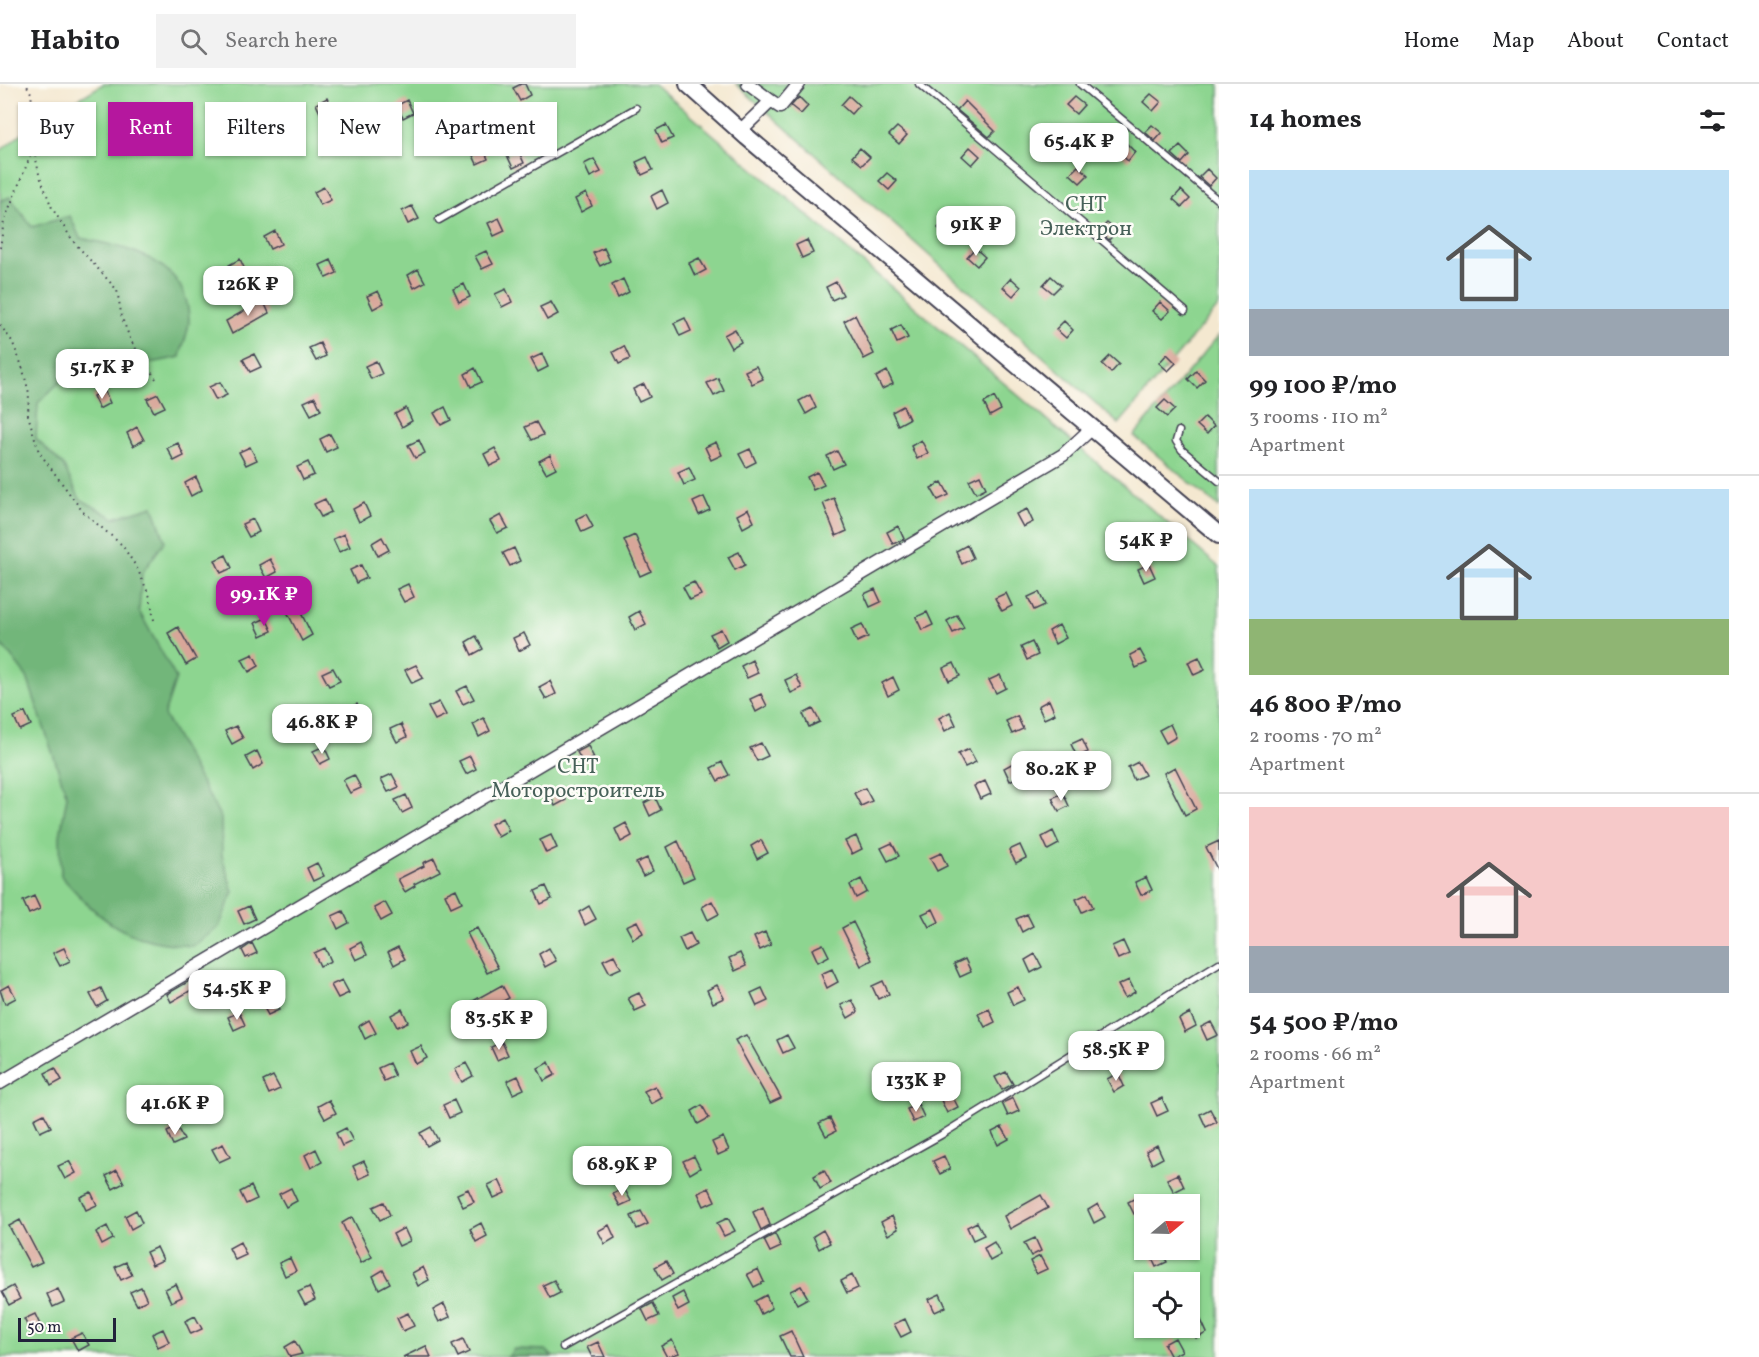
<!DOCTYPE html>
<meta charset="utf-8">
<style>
:root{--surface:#fff;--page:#f2f2f2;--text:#202124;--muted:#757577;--line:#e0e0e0;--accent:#b5179e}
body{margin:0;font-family:Vollkorn,serif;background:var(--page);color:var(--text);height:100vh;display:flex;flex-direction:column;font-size:22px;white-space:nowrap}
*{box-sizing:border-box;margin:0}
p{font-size:20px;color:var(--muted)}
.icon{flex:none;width:33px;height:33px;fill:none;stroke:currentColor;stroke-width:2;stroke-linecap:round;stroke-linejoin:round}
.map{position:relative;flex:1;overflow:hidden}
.side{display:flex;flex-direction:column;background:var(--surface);width:540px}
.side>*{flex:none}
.hud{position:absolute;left:18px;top:18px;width:570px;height:54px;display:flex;gap:12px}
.needle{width:39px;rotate:71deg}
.tools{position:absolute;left:1134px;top:1110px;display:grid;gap:12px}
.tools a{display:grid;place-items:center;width:66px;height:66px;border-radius:0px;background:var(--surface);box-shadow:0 2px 4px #0004;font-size:30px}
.scale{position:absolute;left:18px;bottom:15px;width:98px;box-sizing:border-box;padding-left:6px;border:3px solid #22223b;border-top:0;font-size:16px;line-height:21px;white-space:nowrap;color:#22223b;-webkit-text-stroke:4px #fdfcf7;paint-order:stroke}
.price{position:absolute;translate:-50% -51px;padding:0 14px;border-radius:12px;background:#fff;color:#222;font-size:20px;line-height:39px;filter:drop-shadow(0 2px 3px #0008)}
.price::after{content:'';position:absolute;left:50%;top:36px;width:18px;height:14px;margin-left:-9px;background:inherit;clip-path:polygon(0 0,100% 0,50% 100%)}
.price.active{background:var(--accent);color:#fff}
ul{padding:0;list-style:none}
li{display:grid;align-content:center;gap:12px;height:318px;padding:0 30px}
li+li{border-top:2px solid var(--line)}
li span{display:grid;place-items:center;height:186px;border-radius:0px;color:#555}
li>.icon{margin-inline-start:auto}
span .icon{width:108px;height:108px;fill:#fffc;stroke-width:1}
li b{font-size:26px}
h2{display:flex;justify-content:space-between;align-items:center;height:72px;padding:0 30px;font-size:26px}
.chip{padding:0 21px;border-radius:0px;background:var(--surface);box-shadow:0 2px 4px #0004;font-size:21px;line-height:54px}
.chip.active{background:var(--accent);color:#fff}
header{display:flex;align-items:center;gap:36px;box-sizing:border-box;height:84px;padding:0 30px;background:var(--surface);border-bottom:2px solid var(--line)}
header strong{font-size:28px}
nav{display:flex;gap:33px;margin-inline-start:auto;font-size:21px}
.search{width:420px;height:54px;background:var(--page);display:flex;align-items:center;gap:15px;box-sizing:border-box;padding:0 21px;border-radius:0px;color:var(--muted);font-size:22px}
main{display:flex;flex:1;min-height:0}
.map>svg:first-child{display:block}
.green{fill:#8dd590;stroke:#587c66;stroke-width:1.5;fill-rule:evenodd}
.forest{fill:#72b67a;stroke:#4a6c5a;stroke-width:1.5}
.building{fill:#d8a699}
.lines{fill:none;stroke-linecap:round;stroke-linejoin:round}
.service-casing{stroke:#424051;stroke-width:9}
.minor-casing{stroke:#424051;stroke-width:15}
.tertiary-casing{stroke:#424051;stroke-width:20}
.path{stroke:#424051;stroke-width:2;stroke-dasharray:1.5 4.5;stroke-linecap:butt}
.service{stroke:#fff;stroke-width:6}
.minor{stroke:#fff;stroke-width:12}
.tertiary{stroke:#fff;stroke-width:16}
.labels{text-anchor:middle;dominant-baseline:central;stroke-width:5;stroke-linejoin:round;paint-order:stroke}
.park-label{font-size:21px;fill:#476159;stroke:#fdfcf7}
</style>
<header>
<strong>Habito</strong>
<div class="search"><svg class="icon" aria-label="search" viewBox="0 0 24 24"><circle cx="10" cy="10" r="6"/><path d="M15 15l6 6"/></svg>Search here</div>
<nav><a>Home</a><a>Map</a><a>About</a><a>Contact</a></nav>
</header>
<main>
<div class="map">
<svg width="1219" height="1273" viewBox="0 0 1219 1273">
<rect width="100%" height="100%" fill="#fdfcf7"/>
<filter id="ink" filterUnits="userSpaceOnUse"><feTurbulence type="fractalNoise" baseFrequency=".0167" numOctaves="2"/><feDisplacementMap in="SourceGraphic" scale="12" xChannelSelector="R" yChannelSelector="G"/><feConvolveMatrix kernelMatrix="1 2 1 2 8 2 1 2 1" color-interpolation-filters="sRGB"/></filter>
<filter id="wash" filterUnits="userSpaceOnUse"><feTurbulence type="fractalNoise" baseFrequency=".008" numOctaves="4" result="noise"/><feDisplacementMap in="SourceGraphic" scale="24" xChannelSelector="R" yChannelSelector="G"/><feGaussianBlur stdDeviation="1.35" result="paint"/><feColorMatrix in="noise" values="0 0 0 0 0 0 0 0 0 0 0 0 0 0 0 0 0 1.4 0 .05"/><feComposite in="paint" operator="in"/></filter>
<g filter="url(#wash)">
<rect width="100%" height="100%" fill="#f4e8d0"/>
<path class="green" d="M103,0H654L1219,483V1273H0V67L21,50ZM1144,1120H1190V1166H1144ZM1144,1198H1190V1244H1144Z
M736,0H1219V222L1119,340Z
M1219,251V423L1134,352Z"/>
<path class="forest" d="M10,113L32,143L70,132L80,154C128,164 188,175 189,236C189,248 182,262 180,273L141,281L102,282L66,292L38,319L36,355L63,381L80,415L114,434L153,422L165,457L142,489L139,527L176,594L164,631L221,734L222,772L233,808L219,843L193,862C125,857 106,842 61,792L60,752L67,712L27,593L3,562L0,564V117Z
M514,1265L546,1266L553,1273H508Z"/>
<g id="blocks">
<path class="building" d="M521,0H525L530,11L520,17L513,4Z
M1151,10L1161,18L1153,27L1143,18Z
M849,12L859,21L851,30L841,21Z
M799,13L808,22L801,30L791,22Z
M1074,13L1084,21L1076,30L1066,21Z
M327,14L333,27L322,33L316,20Z
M407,16L413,29L403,34L396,22Z
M965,17L995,47L989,53L957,26Z
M376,27L382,40L371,45L365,32Z
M666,41L673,54L662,59L656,46Z
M1152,41L1162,49L1155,57L1145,48Z
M897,43L907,51L899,60L889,51Z
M1126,59L1135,68L1128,77L1118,68Z
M482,62L488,75L477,80L471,67Z
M1180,62L1189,71L1182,79L1172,70Z
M970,63L980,72L972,81L962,72Z
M860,64L870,73L862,81L852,73Z
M518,66L524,79L513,84L507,71Z
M647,73L653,86L642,91L636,78Z
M594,75L601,88L590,93L584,80Z
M1078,82L1088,91L1080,99L1070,90Z
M1207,85L1216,94L1209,102L1199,93Z
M887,89L897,97L889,106L879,97Z
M324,103L331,116L320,121L314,108Z
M662,106L668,119L657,125L651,112Z
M1181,106L1190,115L1182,123L1173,115Z
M586,109L592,122L581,128L575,115Z
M412,122L419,135L408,140L402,127Z
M499,134L505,147L494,152L488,139Z
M946,136L956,144L948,153L938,144Z
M1107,139L1117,147L1109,156L1099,147Z
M275,147L281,160L270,165L264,153Z
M807,156L813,169L802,174L796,161Z
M604,164L610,177L600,182L593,169Z
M975,164L985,173L977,182L967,173Z
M486,167L493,180L482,185L475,172Z
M699,174L706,186L695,192L689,179Z
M240,175L246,188L235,194L229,181Z
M331,176L337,189L326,194L320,181Z
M418,185L425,198L414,204L408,191Z
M1051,192L1061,201L1053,209L1043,201Z
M1011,194L1021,203L1013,212L1003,203Z
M623,195L629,208L618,214L612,201Z
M836,198L843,211L832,216L826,203Z
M464,200L470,213L459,218L453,205Z
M506,205L512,218L502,223L495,210Z
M378,207L384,219L373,225L367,212Z
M263,216L269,229L232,250L226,237Z
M551,218L558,230L547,236L540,223Z
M1160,218L1170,227L1162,235L1152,227Z
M855,231L874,270L864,275L844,237Z
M685,234L691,247L680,252L674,239Z
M1064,237L1073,246L1066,254L1056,245Z
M901,241L908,254L897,259L891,246Z
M735,245L741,258L731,264L724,251Z
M320,259L326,272L316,277L309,264Z
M624,262L630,275L619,280L613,268Z
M254,270L261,283L250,288L243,275Z
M542,270L548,283L538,288L531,275Z
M1167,270L1176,279L1168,287L1159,279Z
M1110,272L1119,280L1111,289L1102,280Z
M376,277L382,290L371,295L365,282Z
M756,282L763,295L752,300L745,287Z
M475,284L482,298L471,303L465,290Z
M887,287L893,300L882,305L876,293Z
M1196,287L1205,296L1197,304L1188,295Z
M718,294L724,307L714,312L707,299Z
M220,298L227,311L216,316L209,303Z
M644,300L650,313L639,318L633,305Z
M104,306L110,319L99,325L93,312Z
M158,310L165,323L154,328L147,315Z
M810,311L816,324L806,330L799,317Z
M315,313L321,326L311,331L304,318Z
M994,313L1001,326L990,332L984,319Z
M1165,316L1175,325L1167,333L1157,324Z
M903,322L909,335L898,341L892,328Z
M445,323L451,336L441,341L434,329Z
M406,324L412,337L402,343L395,330Z
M1205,333L1214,342L1207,350L1197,341Z
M536,338L543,351L532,356L525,343Z
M137,343L144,356L133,362L127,349Z
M330,350L337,363L326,368L320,355Z
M419,356L425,369L415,374L408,361Z
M921,356L928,369L917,375L911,362Z
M716,358L722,371L711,376L705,363Z
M178,359L184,372L174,377L167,364Z
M250,363L257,376L246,381L239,368Z
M495,364L501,377L490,382L484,370Z
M750,365L756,378L746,383L739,370Z
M837,367L844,380L833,385L827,372Z
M550,371L556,384L546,389L539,377Z
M308,378L314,391L303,396L297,383Z
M689,383L695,396L684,401L678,388Z
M817,388L824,401L813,406L807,393Z
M980,391L986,404L976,409L969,396Z
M196,393L202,406L191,412L185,399Z
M942,398L949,411L938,416L931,404Z
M704,413L710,426L699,431L693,418Z
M834,414L847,447L836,452L823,419Z
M325,415L331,428L321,433L314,420Z
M364,419L370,432L359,438L353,425Z
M748,425L754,438L743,444L737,431Z
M1027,425L1033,438L1023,443L1016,430Z
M586,430L593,443L582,448L576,435Z
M501,431L508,444L497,449L490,437Z
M253,435L259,448L249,453L242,440Z
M898,442L904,455L893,460L887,448Z
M344,450L350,463L339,468L333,455Z
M635,451L651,487L640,492L624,456Z
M382,453L389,466L378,472L372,459Z
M967,461L973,474L962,480L956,467Z
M514,464L520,477L510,482L503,469Z
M739,468L745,481L735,486L728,473Z
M226,471L232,484L221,489L215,476Z
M270,475L277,488L266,494L259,481Z
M1149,480L1155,493L1144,498L1138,485Z
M361,481L367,494L356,499L350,486Z
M694,498L701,511L690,516L683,503Z
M408,500L414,513L404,518L397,505Z
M248,502L255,515L244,520L238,507Z
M875,505L881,518L870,523L864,510Z
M1039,508L1045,521L1034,526L1028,513Z
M291,509L312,551L302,557L280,514Z
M1006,509L1012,522L1002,527L995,514Z
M639,527L646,540L635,546L629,533Z
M927,528L933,541L922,546L916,533Z
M957,531L964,544L953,549L947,537Z
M266,534L272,547L261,552L255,539Z
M862,540L868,553L857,558L851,545Z
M1059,541L1066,554L1055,560L1049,547Z
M178,543L196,575L186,581L168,549Z
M721,545L727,557L717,563L710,550Z
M524,549L530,561L519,567L513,554Z
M476,552L483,565L472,571L466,558Z
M1032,558L1038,571L1027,576L1021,563Z
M1140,566L1147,579L1136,584L1130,571Z
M253,570L259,582L249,588L242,575Z
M1199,573L1205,586L1194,591L1188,578Z
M752,576L758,589L747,594L741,582Z
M954,579L960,592L949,597L943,584Z
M416,581L423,594L412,599L405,586Z
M333,584L340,597L329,602L322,589Z
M796,591L802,604L791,609L785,596Z
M1000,591L1006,604L996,609L989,596Z
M893,593L899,606L888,612L882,599Z
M550,597L556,610L546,615L539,603Z
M467,602L474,615L463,620L456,607Z
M761,610L767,622L756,628L750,615Z
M1049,616L1055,630L1044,635L1038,622Z
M439,618L446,631L435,636L428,623Z
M357,620L363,633L352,638L346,625Z
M319,622L325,635L314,641L308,628Z
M813,625L820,638L809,643L803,630Z
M25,628L31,641L20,646L14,633Z
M950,628L956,641L945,647L939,634Z
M1017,632L1023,645L1012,650L1006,637Z
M484,634L490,647L479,653L473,640Z
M401,640L407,653L397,658L390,645Z
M1170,640L1176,653L1166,659L1159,646Z
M236,642L243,654L232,660L225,647Z
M1082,655L1088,668L1077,673L1071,660Z
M761,659L768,672L757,677L750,664Z
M324,662L330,675L320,680L313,667Z
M588,662L594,674L583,679L577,668Z
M969,665L976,678L965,683L958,670Z
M257,667L263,680L253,686L246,673Z
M470,672L476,685L466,690L459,677Z
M722,678L729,691L718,697L711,684Z
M1015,678L1021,691L1010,697L1004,684Z
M1138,678L1145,691L1134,696L1128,683Z
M1175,683L1196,725L1185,731L1164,689Z
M392,690L399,703L388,708L381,695Z
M354,691L361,704L350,709L343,696Z
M985,697L991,710L980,715L974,702Z
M560,703L566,716L555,722L549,709Z
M865,704L872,717L861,722L854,709Z
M1063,709L1069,722L1059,727L1052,714Z
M406,711L412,724L402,729L395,716Z
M655,713L661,726L650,732L644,719Z
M502,734L509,747L498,753L491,740Z
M626,739L632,752L621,758L615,745Z
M1053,747L1059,760L1048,766L1042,753Z
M551,751L557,764L546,769L540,756Z
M856,752L862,765L852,770L845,757Z
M761,756L768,769L757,775L751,762Z
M678,757L694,793L683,798L667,763Z
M1219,757V789L1206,763Z
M892,759L899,772L888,777L881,764Z
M1020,761L1026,774L1016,779L1009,766Z
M941,769L947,782L937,787L930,774Z
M434,774L440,787L414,800L415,802L405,808L398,795L424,782L423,779Z
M647,774L653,787L643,792L636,779Z
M317,779L324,792L313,797L307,784Z
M1146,793L1152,806L1141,811L1135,798Z
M861,795L867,808L856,814L850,801Z
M546,802L552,815L541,820L535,807Z
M456,805L462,818L451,823L445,810Z
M1087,810L1093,823L1082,828L1076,815Z
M34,812L40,825L29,830L23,817Z
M712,817L719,830L708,836L702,823Z
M385,818L392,831L381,837L374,824Z
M249,822L255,835L244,840L238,827Z
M589,822L596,835L585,841L579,828Z
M933,825L939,838L929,843L922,830Z
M343,827L349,839L338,845L332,832Z
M1027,830L1033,842L1022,848L1016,835Z
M637,837L643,849L633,855L626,842Z
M853,838L872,876L861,882L842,844Z
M477,844L498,884L487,889L467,849Z
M765,848L771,861L760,866L754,853Z
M690,849L696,861L685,867L679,854Z
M1123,857L1129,870L1118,875L1112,862Z
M361,858L367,871L356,876L350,864Z
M252,859L257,869L246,874L242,866Z
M823,860L829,872L818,878L812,865Z
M398,863L405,875L394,881L388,868Z
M64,864L70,877L60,882L53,869Z
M325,864L331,877L320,882L314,869Z
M549,864L556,877L545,883L539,870Z
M740,869L746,882L735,887L729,874Z
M1035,870L1042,883L1031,889L1025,876Z
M614,871L621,884L610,889L603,876Z
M965,875L971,888L960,893L954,880Z
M832,885L838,898L827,904L821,890Z
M191,896L195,904L171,918L167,910Z
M342,896L349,909L338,914L331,901Z
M1129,896L1135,908L1125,914L1118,901Z
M883,897L889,910L878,915L872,902Z
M9,901L16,914L5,920L0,906Z
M502,901L509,914L477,931L471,918Z
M717,901L724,914L713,919L707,906Z
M1018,903L1024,916L1013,921L1007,908Z
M101,904L107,917L97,923L90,910Z
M762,904L768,917L757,922L751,909Z
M639,909L646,922L635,927L628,914Z
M272,913L279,926L268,931L261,918Z
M852,916L858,928L848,934L841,921Z
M402,925L408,938L397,943L391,931Z
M989,925L995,938L985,943L978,930Z
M239,928L245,941L234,946L228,933Z
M1190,929L1196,942L1185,948L1179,935Z
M369,936L376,949L365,955L359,942Z
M1211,938L1218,951L1207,956L1201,943Z
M746,951L781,1014L770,1019L735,956Z
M787,951L794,964L783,969L777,956Z
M502,958L508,971L497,976L491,963Z
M421,962L427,974L416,980L410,967Z
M549,978L555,991L544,997L538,984Z
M389,979L395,992L384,997L378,984Z
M466,979L473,992L462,998L455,985Z
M55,984L62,996L51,1002L45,989Z
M1006,988L1013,1000L1002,1006L995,993Z
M1118,989L1124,1002L1114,1008L1107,995Z
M273,992L280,1005L269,1010L263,997Z
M518,992L524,1005L513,1010L507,997Z
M899,996L905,1009L895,1014L888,1001Z
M655,1002L662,1014L651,1020L644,1007Z
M951,1010L958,1023L947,1029L941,1016Z
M1013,1014L1019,1027L1008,1032L1002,1019Z
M1162,1014L1168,1027L1157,1032L1151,1019Z
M329,1016L336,1029L325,1035L318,1022Z
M454,1016L460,1029L449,1034L443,1021Z
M918,1020L924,1033L913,1038L907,1025Z
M702,1021L709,1034L698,1040L692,1027Z
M1210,1025L1217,1038L1206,1043L1200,1030Z
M44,1030L51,1043L40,1048L34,1035Z
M830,1034L836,1047L826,1052L819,1039Z
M177,1043L184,1056L173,1061L167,1048Z
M431,1043L438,1056L427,1062L420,1049Z
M1002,1043L1009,1055L998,1061L992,1048Z
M346,1044L353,1057L342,1062L336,1049Z
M723,1053L729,1066L718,1071L712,1058Z
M223,1060L230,1073L219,1078L212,1065Z
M1157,1061L1163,1074L1152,1080L1146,1067Z
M316,1065L322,1078L311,1084L305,1071Z
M605,1066L612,1079L601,1084L594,1071Z
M694,1072L700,1084L690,1090L683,1077Z
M944,1072L950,1085L940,1090L933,1077Z
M69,1077L76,1089L65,1095L58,1082Z
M364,1077L370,1090L359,1095L353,1082Z
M117,1086L124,1099L113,1105L106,1092Z
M824,1086L831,1099L820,1105L814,1092Z
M1178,1090L1184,1103L1174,1108L1167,1095Z
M499,1096L505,1109L494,1114L488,1101Z
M251,1102L257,1115L246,1120L240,1108Z
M291,1104L297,1117L286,1123L279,1110Z
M624,1104L631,1117L620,1122L613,1110Z
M709,1104L715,1117L704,1122L698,1109Z
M468,1105L474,1118L463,1123L457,1110Z
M91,1108L97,1121L86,1126L80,1113Z
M1041,1111L1048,1124L1010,1145L1004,1132Z
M1139,1112L1144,1125L1134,1130L1128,1118Z
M384,1118L390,1131L380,1136L373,1123Z
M1098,1120L1105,1133L1094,1139L1088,1126Z
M763,1123L770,1141L761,1146L753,1128Z
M136,1126L142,1139L131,1145L125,1132Z
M641,1127L648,1140L637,1145L631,1132Z
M892,1132L898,1145L888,1151L881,1138Z
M352,1133L372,1173L361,1179L342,1139Z
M728,1134L735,1147L724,1152L717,1139Z
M20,1136L42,1178L31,1183L9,1142Z
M977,1138L984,1151L973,1156L967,1143Z
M481,1139L487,1152L476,1158L470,1145Z
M609,1141L615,1154L605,1160L598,1147Z
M107,1142L113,1155L102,1161L96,1148Z
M404,1144L410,1157L399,1162L393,1150Z
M823,1146L830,1159L819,1165L813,1152Z
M775,1150L781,1163L770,1168L764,1156Z
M1035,1154L1041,1167L1031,1172L1024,1159Z
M240,1158L246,1171L235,1176L229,1164Z
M994,1158L1001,1171L990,1177L984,1164Z
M157,1163L163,1176L152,1181L146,1168Z
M1161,1166L1167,1178L1156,1183L1150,1170Z
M1040,1172L1047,1185L1036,1190L1030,1177Z
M290,1174L296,1187L285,1192L279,1179Z
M666,1177L673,1190L662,1196L655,1183Z
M126,1178L132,1191L121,1196L115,1183Z
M423,1183L429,1196L418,1202L412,1189Z
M758,1185L764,1198L754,1203L747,1190Z
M383,1186L390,1199L379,1205L373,1192Z
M852,1191L858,1204L847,1209L841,1197Z
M554,1196L560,1209L550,1214L543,1201Z
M176,1200L182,1213L171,1218L165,1205Z
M13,1202L20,1215L9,1221L2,1208Z
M801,1202L808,1214L797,1220L790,1207Z
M141,1203L147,1216L137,1221L130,1208Z
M309,1203L315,1216L305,1221L298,1208Z
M58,1205L64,1218L53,1223L47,1210Z
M683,1208L689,1221L678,1227L672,1214Z
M940,1210L946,1223L935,1228L929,1215Z
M766,1211L772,1224L761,1230L755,1217Z
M653,1219L659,1232L648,1237L642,1225Z
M444,1220L450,1233L439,1238L433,1226Z
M408,1229L414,1242L403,1247L397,1234Z
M35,1230L41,1243L31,1248L24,1235Z
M195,1232L202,1245L191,1250L185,1237Z
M905,1235L911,1248L901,1253L894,1240Z
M1201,1236L1207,1249L1196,1254L1190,1241Z
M163,1245L169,1258L158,1263L152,1250Z
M791,1247L803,1273H790L780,1252Z
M82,1249L89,1261L78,1267L71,1254Z
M1175,1254L1182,1267L1171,1273L1164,1260Z
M463,1255L469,1268L458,1273L452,1260Z
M672,1256L679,1269L667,1273L661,1262Z
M295,1257L302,1270L290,1273L285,1263Z
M598,1258L605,1273H592L587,1263Z
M426,1262L431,1273H403Z"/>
</g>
</g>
<g filter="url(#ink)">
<use href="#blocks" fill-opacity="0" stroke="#424051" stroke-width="1.5"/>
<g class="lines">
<defs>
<path id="service" d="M919,0L1185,227
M1080,0L1219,117
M439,136L636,24
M1179,347L1176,357L1182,366L1219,397
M563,1263L941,1051L1219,879"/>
<path id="minor" d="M748,0L771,17
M740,47L771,17L780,23L799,0
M0,999L1063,371L1091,345"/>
<path id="tertiary" d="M688,0L747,53L1219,451"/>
</defs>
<use href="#service" class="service-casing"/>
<use href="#minor" class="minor-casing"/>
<use href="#tertiary" class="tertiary-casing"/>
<path class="path" d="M34,65L39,90L52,124L73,157L117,206L122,234L131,257L156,295
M0,164L4,137L36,58L31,9L26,0
M0,241L12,257L22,282L29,309L28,331L39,368L83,428L122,461L137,484L150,513L154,536"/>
<use href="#service" class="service"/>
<use href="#minor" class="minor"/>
<use href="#tertiary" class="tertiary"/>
</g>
</g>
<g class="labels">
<g class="park-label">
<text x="1086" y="121">СНТ<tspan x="1086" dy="24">Электрон</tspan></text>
<text x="578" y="683">СНТ<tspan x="578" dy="24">Моторостроитель</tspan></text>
</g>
</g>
</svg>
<div class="tools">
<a><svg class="needle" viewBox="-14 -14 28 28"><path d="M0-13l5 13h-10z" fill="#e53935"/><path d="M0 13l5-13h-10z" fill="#757577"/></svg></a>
<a><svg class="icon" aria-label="locate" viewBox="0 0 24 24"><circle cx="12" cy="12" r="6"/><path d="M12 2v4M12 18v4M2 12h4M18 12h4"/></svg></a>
</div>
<div class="scale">50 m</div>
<b class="price" style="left:1079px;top:90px">65.4K ₽</b>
<b class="price" style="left:976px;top:173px">91K ₽</b>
<b class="price" style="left:248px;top:233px">126K ₽</b>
<b class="price" style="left:102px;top:316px">51.7K ₽</b>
<b class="price" style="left:1146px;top:489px">54K ₽</b>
<b class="price active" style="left:264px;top:543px">99.1K ₽</b>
<b class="price" style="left:322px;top:671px">46.8K ₽</b>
<b class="price" style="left:1061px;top:718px">80.2K ₽</b>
<b class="price" style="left:237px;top:937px">54.5K ₽</b>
<b class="price" style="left:499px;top:967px">83.5K ₽</b>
<b class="price" style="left:1116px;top:998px">58.5K ₽</b>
<b class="price" style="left:916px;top:1029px">133K ₽</b>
<b class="price" style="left:175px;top:1052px">41.6K ₽</b>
<b class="price" style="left:622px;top:1113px">68.9K ₽</b>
<div class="hud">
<a class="chip">Buy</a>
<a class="chip active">Rent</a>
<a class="chip">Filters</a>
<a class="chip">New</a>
<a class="chip">Apartment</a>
</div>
</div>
<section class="side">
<h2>14 homes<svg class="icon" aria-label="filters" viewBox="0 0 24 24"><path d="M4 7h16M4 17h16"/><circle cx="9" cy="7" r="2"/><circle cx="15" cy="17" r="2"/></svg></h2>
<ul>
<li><span style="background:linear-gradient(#bfe0f5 75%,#9aa5b1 0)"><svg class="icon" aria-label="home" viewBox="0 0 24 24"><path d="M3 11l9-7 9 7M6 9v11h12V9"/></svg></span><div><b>99 100 ₽/mo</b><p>3 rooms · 110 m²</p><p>Apartment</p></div></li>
<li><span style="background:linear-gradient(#bfe0f5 70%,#8fb573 0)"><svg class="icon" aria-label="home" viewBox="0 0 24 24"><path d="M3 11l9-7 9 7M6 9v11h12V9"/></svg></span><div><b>46 800 ₽/mo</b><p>2 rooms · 70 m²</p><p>Apartment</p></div></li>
<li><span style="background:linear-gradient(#f6c9c9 75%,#9aa5b1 0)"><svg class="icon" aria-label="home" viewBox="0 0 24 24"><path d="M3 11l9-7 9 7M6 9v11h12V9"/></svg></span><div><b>54 500 ₽/mo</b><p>2 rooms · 66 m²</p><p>Apartment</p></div></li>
</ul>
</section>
</main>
